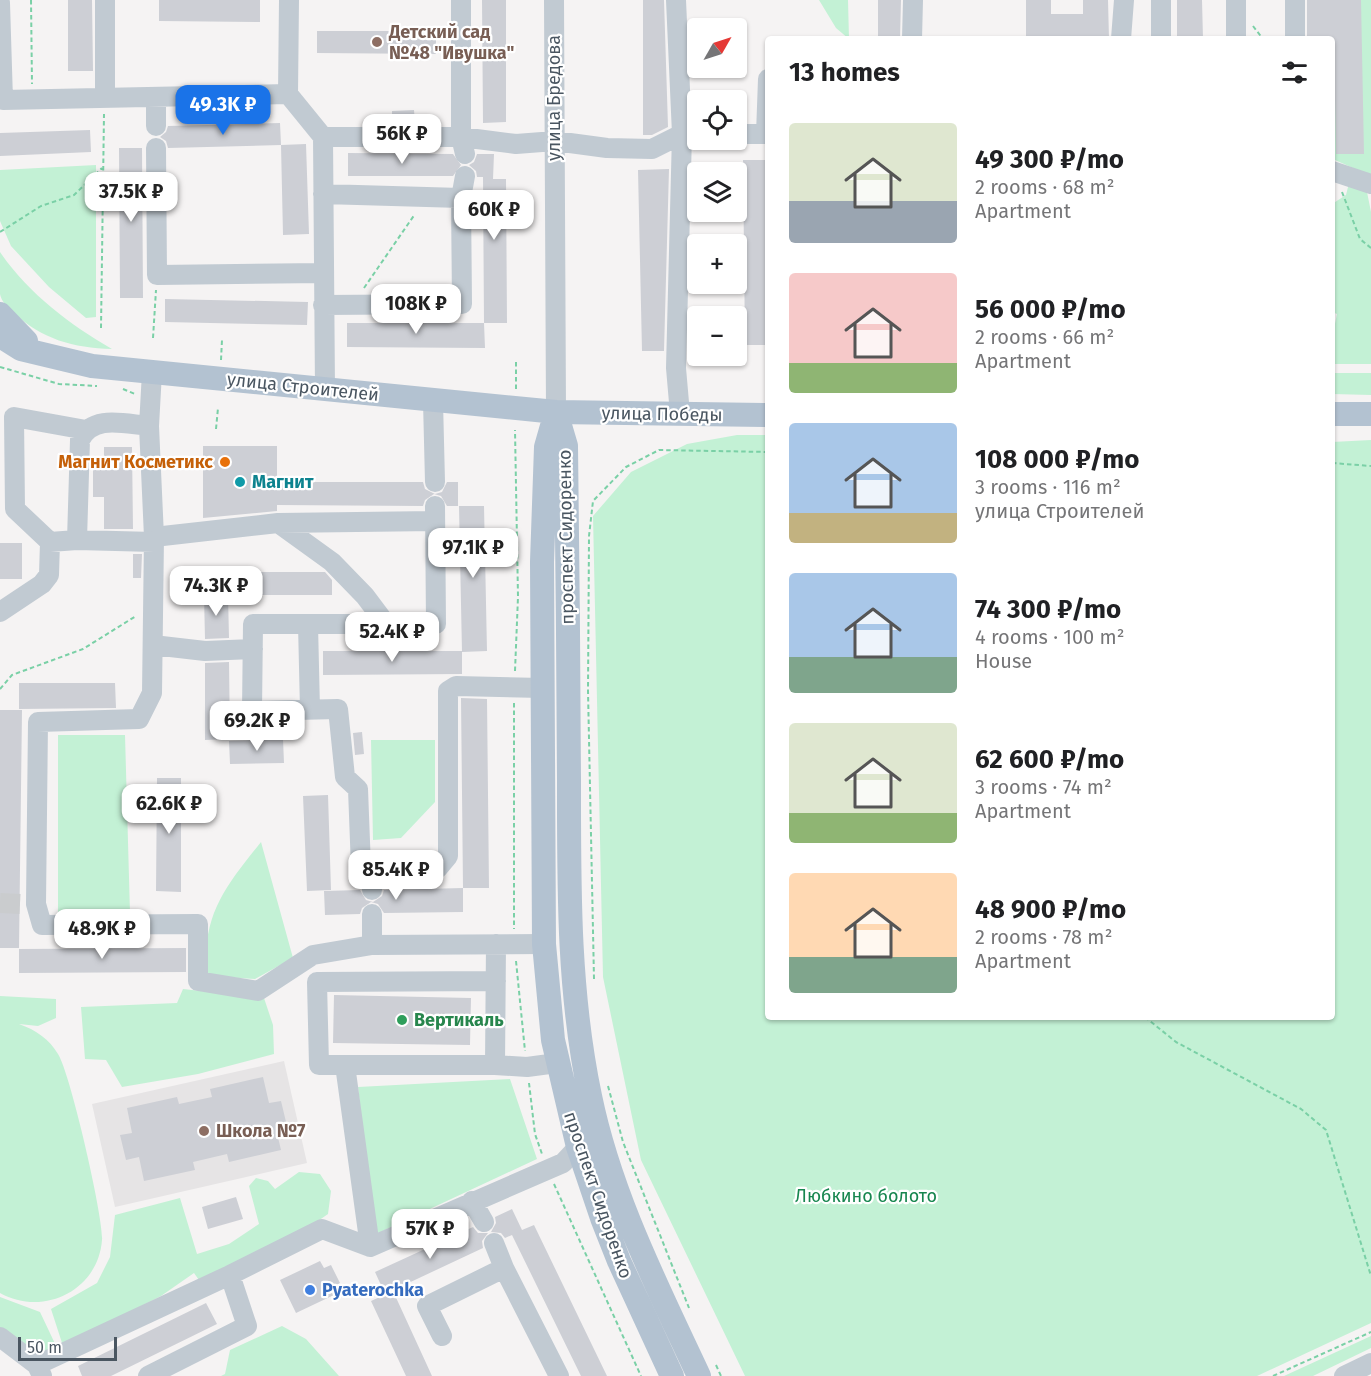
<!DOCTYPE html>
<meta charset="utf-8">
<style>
:root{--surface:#fff;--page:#f2f2f2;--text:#202124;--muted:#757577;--accent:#1a73e8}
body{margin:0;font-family:"Fira Sans",sans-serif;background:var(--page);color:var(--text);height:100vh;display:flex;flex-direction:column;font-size:22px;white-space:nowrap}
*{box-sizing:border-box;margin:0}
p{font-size:20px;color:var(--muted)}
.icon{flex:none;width:33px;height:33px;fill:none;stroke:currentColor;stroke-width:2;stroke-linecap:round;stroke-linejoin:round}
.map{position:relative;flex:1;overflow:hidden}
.sheet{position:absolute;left:765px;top:36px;width:570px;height:984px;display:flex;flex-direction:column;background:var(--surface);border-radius:6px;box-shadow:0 2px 4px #0004}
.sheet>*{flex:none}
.needle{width:39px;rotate:51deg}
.controls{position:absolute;left:687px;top:18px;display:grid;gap:12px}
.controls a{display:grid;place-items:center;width:60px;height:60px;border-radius:6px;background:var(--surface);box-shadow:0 2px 4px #0004;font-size:30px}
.scale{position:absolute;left:18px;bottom:15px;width:99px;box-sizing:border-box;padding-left:6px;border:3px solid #4a5661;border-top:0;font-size:16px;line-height:21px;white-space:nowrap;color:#4a5661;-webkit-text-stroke:4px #fff;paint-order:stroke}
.price{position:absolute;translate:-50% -51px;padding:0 14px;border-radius:12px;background:#fff;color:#222;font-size:20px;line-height:39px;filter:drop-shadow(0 2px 3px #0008)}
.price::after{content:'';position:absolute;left:50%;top:36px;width:18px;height:14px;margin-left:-9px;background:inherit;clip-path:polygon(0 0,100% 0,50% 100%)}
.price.active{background:var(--accent);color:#fff}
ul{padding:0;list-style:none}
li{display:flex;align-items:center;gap:18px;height:150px;padding:0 24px}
li span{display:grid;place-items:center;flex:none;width:168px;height:120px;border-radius:6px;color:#555}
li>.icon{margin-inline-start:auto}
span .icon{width:72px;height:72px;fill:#fffc;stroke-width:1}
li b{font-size:26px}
h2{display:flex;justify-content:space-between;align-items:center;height:72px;padding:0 24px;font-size:26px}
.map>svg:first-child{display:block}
.education{fill:#e6e4e5}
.green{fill:#c3f1d5}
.building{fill:#cdcfd5}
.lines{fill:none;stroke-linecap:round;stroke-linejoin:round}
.minor-tunnel{stroke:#caccce;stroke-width:20;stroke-dasharray:20 10;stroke-linecap:butt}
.path{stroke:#7ad0a6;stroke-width:2;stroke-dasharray:4.5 3;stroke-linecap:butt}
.minor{stroke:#c1cad2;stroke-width:20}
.major{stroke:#b3c2d1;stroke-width:24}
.education-dot{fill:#8d6e63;stroke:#fff;stroke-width:2}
.food-dot{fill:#e8710a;stroke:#fff;stroke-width:2}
.culture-dot{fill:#0f9aa8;stroke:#fff;stroke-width:2}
.leisure-dot{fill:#2e9e5b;stroke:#fff;stroke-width:2}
.shop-dot{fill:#3f7fe0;stroke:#fff;stroke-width:2}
.labels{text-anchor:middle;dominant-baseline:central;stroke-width:4.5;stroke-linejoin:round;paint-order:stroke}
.education-label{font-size:18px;font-weight:bold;fill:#785e54;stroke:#fff;text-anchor:start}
.street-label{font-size:18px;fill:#4a5661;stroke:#fff}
.food-label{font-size:18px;font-weight:bold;fill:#c56008;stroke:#fff;text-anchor:end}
.culture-label{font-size:18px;font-weight:bold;fill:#0d838f;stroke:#fff;text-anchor:start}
.leisure-label{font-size:18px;font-weight:bold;fill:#27864d;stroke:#fff;text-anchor:start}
.park-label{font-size:18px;fill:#17864f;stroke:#fff}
.shop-label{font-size:18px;font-weight:bold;fill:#366cbe;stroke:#fff;text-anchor:start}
</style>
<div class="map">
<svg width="1371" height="1376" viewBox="0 0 1371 1376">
<rect width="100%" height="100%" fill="#f5f3f3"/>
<path class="education" d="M284,1061L307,1163L115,1207L92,1104Z"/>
<path class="green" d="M819,0H848L849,39L836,28Z
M1333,0H1371V176L1335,160Z
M96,165V317L86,318L49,287L11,246L0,221V170Z
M1349,183L1367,192L1371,212V364H1332V338L1337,314L1332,312V204L1346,195Z
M0,252C28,293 69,324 112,349C73,348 42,339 14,313C8,308 1,301 0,294C0,281 0,265 0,252Z
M1332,373H1371V395L1332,394Z
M737,435H768V1017H1332V442L1371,440V1323L1257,1376H745L641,1160L603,977L593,516L631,472L687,444Z
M58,735H125L130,913L58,914Z
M371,740H435V802L401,838L373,840Z
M261,842L293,958L255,979L207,976C201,916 225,887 261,842Z
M183,989L264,998L273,1025L274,1054L198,1074L122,1087L106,1060L85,1059L81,1007L177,1003Z
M0,996L56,999V1018L38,1026L19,1024C36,1030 49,1039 58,1054C70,1072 104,1219 102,1240C98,1291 43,1317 0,1293Z
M510,1079L537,1159L374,1235L358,1087Z
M299,1172L320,1174L331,1191L328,1214L305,1230L201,1283L194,1273L161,1296L63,1346L51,1309L97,1283L110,1257L115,1215L180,1198L197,1254L229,1244L259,1224L249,1186L256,1178L268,1181L275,1189Z
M0,1297L40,1312L58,1350L51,1356L25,1347L0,1330Z
M282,1326L306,1339L339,1376H221L225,1374L230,1350Z
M1371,1336V1348L1313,1376H1284Z"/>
<path class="building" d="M68,0H92L93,71H68Z
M159,0H260V22L159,21Z
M482,0H506V122L483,123Z
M643,0H664L668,127L652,135H643Z
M878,0H901L900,39H878Z
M1026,0H1051V14H1083V0H1108L1109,39H1026Z
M1177,0H1202L1203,39H1177Z
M1307,0H1361L1364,154H1336L1334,45L1332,39H1307Z
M317,31H436V54L317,53Z
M414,110L415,123H392V111Z
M280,123L281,145L168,148L166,141L160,137L166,132L168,126Z
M90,130L91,152L0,156V133Z
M306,144L309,234L283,235L281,145Z
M119,148H142L143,298H120Z
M348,153L453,154L461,165L453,176H348Z
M477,154H494L493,179H506L507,323H484L483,177H477L476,171L469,165L474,162Z
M743,160H768V345H745Z
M669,169L664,351H642L638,170Z
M165,299L308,302L307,325L165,322Z
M347,323H484L485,348L347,347Z
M203,446H277V482H423L425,489L435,494L442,492L447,482H458V506H447L441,496L434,494L425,500L423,506L277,505V511L203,518Z
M104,447H132L133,529H104V497H93V467H104Z
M459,506H484L487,651L462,652Z
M0,543H22V579H0Z
M133,554H142L141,578H133Z
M230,572H325L332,580V595H230Z
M204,595H228L229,638L205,639Z
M323,651H462V674L323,675Z
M229,662L230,739L205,740V663Z
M19,683H115L116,708L19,709Z
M461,698L487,699L489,888H463Z
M0,710H22L19,948H0Z
M362,732L364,754L355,755L353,733Z
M283,739L284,763L230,764L229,741Z
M157,778H181V892L156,891Z
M328,795L331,890L307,891L303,796Z
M463,888V912L384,913L378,904L371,902L362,908L360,914L325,915L324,891L360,890L366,900L373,902L382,896L384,890Z
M186,948V972L19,973V949Z
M334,995L471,998L470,1045L333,1043Z
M263,1077L269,1103L281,1101L287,1126L276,1129L281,1150L229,1162L227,1154L193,1162L195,1170L144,1181L139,1157L126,1160L120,1135L132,1133L127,1108L177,1097L179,1104L212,1097L210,1089Z
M236,1197L243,1219L208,1229L202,1207Z
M512,1209L522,1230L534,1225L607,1376H581L512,1235L505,1238L501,1233L491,1232L496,1223L495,1217Z
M473,1227L478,1233H488L482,1241L483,1248L385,1294L375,1272Z
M320,1261L324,1268L331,1265L340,1283L333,1287L336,1294L296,1313L280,1280Z
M393,1291L432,1376H406L371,1301Z
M206,1303L217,1324L111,1376H82L78,1366Z"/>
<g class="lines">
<path class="minor-tunnel" d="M0,903L20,904"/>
<path class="path" d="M31,0L32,84
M1253,26L1263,39
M1342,192L1360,239L1371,248
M0,232L41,206L74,195L102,168
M364,288L415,214
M101,328L104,114
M153,338L156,290
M221,360L222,340
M0,367L59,384L97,386
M123,389L135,394
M516,389V362
M216,429L218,408
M1332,463L1371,466
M515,671L518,597L515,430
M0,689L12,675L83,649L136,616
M514,703V929
M516,961L525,1051
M594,979L588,691L589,536L593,501L626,467L659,450L768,452
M1145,1017L1176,1042L1301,1109L1326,1130L1371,1276
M529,1083L535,1134L542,1154
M608,1086L623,1142L689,1308
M554,1184L641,1376
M716,1365L721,1376
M1273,1376L1371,1332"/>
<path class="minor" d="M105,0V98
M461,0V137L465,154
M554,0L556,412
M676,0L682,134L676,368L680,414
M1161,0V39
M1236,0V39
M1295,0V39
M0,3L3,100L288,94L323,137H461L516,144L555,141L607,148L652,149L682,134H698
M912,39L913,0
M1121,39L1124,0
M288,94L289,0
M156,126V98
M736,134H768
M766,134L768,79
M323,137L325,389
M156,148L157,275L323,273
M1332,171L1371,184
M323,194L461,198
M323,305L462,304L461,198L465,176
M152,372L149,426L154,537L152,693L139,719L38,722L36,904L42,925L198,924V981L258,991L313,955L372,945L544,944
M433,401L435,482
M86,430L14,417L15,509L50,542L77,540L80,440C93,414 124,424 149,426
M278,523L332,562L365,596L386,624
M154,537L278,523L435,521
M77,540L154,542
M0,612L42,584L49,575L50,542
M308,624L310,710
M153,645L205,651L253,649
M372,870L438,868L448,856V691L456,686L542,688
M372,890V870L361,868L358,789L345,777L338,709L252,711L253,624H436L435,506
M372,914V945
M496,944L495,1065L527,1067L557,1063
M345,1065H319L317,982L496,981
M472,1201L484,1222
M370,1247L345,1065H495
M504,1268L559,1376
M442,1336L427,1306L504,1268L494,1243
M0,1337L37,1365L42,1376
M37,1365L230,1275
M148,1376L247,1326L230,1275L322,1229L370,1247L563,1163L578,1147L590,1142
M1344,1376L1371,1363"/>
<path class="major" d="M0,314L26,341
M0,336L21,349L92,366L556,412L768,415
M556,412L546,447L542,562L544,944L553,1040L578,1147L602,1218L619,1261L672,1376
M556,412L566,446C568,558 568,669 569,781C569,887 568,991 590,1096C610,1194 657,1286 699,1376
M1332,414H1371"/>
</g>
<g class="education-dot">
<circle cx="377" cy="42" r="6"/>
<circle cx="204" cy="1131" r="6"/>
</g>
<circle class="food-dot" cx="225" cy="462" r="6"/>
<circle class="culture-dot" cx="240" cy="482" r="6"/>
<circle class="leisure-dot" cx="402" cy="1020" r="6"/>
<circle class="shop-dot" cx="310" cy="1290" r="6"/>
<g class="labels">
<g class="education-label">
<text x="389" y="32">Детский сад<tspan x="389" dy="21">№48 "Ивушка"</tspan></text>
<text x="216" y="1131">Школа №7</text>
</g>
<g class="street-label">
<text transform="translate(554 98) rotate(-90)">улица Бредова</text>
<text transform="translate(303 387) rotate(6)">улица Строителей</text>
<text transform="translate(662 414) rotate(1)">улица Победы</text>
<text transform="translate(566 537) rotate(-91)">проспект Сидоренко</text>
<text transform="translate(598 1195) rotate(71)">проспект Сидоренко</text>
</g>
<g class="food-label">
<text x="213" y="462">Магнит Косметикс</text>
</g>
<g class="culture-label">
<text x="252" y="482">Магнит</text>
</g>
<g class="leisure-label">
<text x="414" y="1020">Вертикаль</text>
</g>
<g class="park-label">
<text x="866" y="1196">Любкино болото</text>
</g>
<g class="shop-label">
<text x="322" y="1290">Pyaterochka</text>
</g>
</g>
</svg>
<div class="controls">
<a><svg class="needle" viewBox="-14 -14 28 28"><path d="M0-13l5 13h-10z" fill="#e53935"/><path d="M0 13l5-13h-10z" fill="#757577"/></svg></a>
<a><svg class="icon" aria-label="locate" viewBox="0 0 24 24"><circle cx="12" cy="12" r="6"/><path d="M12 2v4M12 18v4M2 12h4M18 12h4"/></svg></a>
<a><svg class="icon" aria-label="layers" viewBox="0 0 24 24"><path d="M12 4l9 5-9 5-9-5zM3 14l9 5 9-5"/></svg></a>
<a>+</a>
<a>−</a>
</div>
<div class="scale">50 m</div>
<b class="price active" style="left:223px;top:136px">49.3K ₽</b>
<b class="price" style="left:402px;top:165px">56K ₽</b>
<b class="price" style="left:131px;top:223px">37.5K ₽</b>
<b class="price" style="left:494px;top:241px">60K ₽</b>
<b class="price" style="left:416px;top:335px">108K ₽</b>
<b class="price" style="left:473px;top:579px">97.1K ₽</b>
<b class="price" style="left:216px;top:617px">74.3K ₽</b>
<b class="price" style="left:392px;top:663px">52.4K ₽</b>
<b class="price" style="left:257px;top:752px">69.2K ₽</b>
<b class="price" style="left:169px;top:835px">62.6K ₽</b>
<b class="price" style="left:396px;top:901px">85.4K ₽</b>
<b class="price" style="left:102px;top:960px">48.9K ₽</b>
<b class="price" style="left:430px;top:1260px">57K ₽</b>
<section class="sheet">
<h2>13 homes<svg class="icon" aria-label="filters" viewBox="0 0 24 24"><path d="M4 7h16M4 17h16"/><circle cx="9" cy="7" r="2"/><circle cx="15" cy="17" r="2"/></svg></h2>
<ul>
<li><span style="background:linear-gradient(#dfe7d0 65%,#9aa5b1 0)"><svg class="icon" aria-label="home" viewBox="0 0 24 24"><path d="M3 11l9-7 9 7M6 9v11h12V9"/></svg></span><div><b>49 300 ₽/mo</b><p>2 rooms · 68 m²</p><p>Apartment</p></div></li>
<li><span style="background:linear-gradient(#f6c9c9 75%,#8fb573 0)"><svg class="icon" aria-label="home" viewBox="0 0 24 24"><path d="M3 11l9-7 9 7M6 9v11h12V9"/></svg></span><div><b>56 000 ₽/mo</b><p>2 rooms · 66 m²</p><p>Apartment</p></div></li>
<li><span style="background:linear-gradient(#a9c7e8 75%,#c2b280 0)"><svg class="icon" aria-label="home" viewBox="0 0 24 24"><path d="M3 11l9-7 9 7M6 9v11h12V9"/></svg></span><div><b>108 000 ₽/mo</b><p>3 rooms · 116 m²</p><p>улица Строителей</p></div></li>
<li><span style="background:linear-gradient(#a9c7e8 70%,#7fa58c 0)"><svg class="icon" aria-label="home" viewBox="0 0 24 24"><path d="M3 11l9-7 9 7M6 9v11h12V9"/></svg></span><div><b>74 300 ₽/mo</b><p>4 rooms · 100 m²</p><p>House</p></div></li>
<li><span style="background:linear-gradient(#dfe7d0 75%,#8fb573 0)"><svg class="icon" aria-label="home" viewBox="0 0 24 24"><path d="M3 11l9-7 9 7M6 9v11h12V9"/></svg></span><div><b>62 600 ₽/mo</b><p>3 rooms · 74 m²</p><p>Apartment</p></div></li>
<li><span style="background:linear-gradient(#ffd9b3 70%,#7fa58c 0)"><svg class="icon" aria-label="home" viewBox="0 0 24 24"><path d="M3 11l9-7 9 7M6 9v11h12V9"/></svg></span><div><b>48 900 ₽/mo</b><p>2 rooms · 78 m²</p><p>Apartment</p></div></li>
</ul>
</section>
</div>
